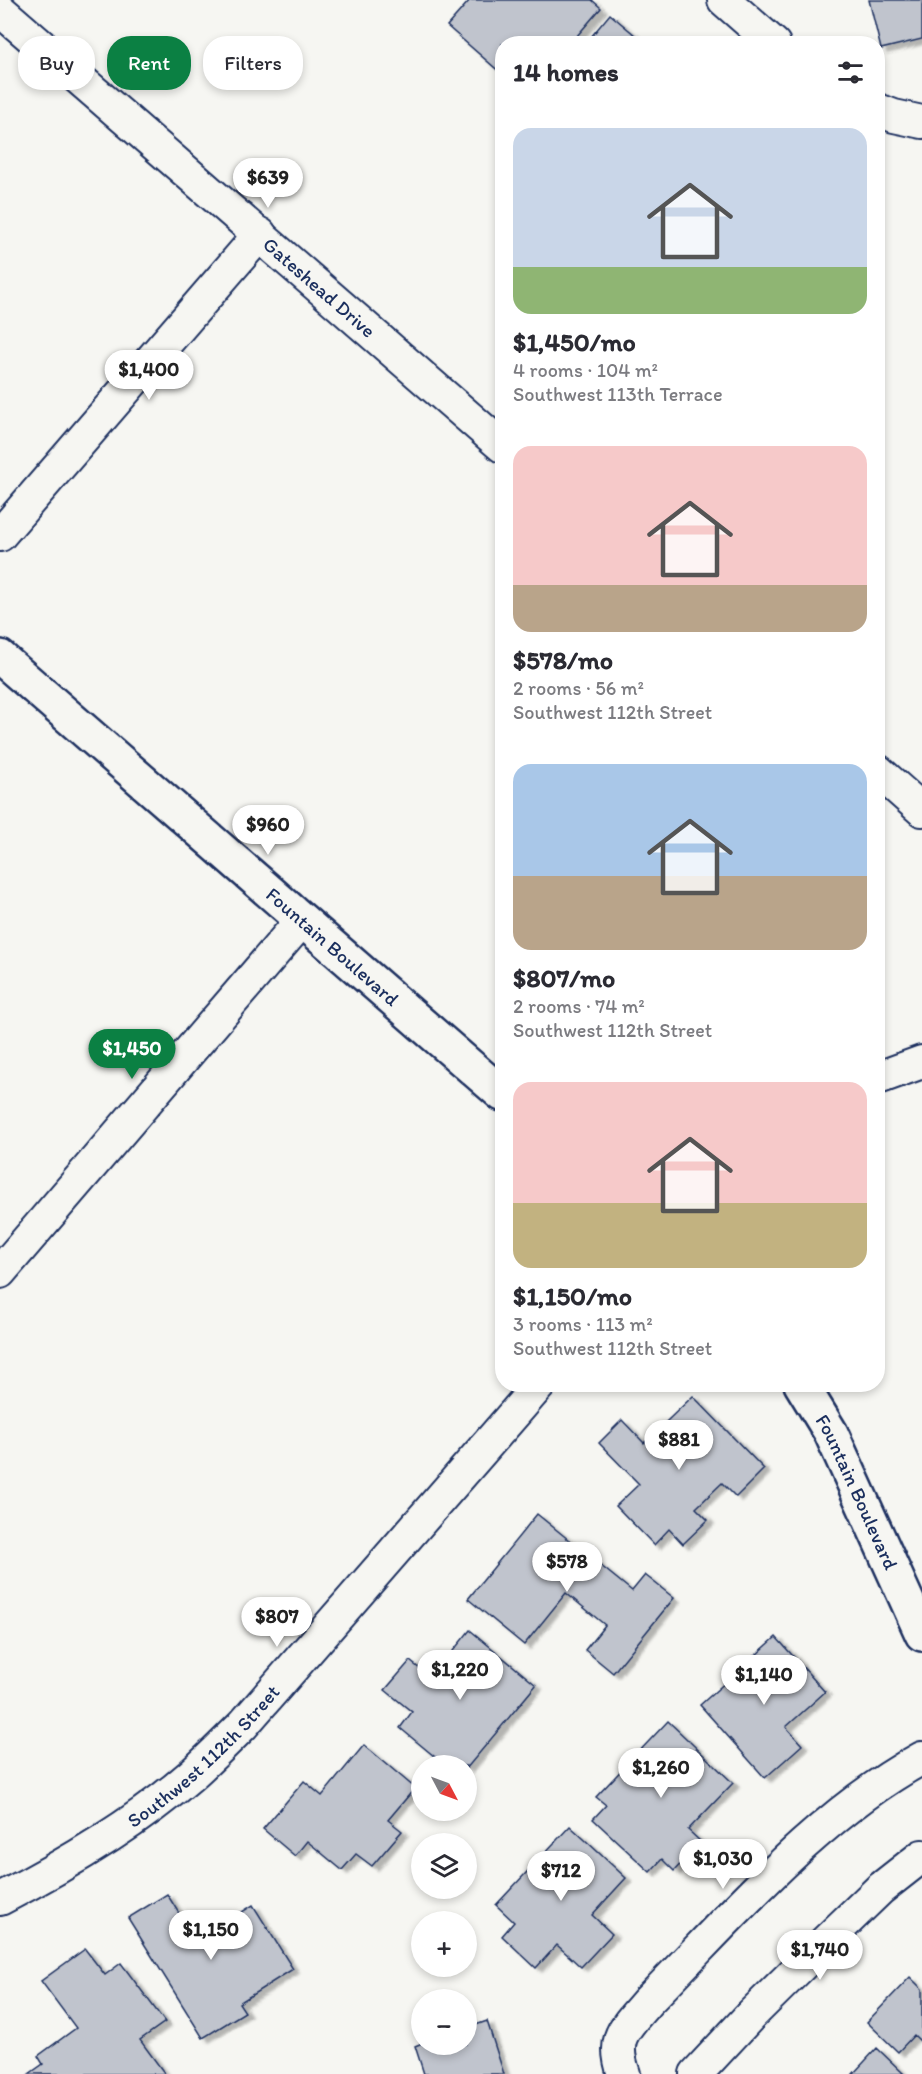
<!DOCTYPE html>
<meta charset="utf-8">
<style>
:root{--surface:#fff;--page:#f7f7f7;--text:#2b2b33;--muted:#7c7c81;--accent:#0b8043}
body{margin:0;font-family:Itim,sans-serif;background:var(--page);color:var(--text);height:100vh;display:flex;flex-direction:column;font-size:22px;white-space:nowrap}
*{box-sizing:border-box;margin:0}
p{font-size:20px;color:var(--muted)}
.icon{flex:none;width:33px;height:33px;fill:none;stroke:currentColor;stroke-width:2;stroke-linecap:round;stroke-linejoin:round}
.map{position:relative;flex:1;overflow:hidden}
.details{position:absolute;left:495px;top:36px;width:390px;height:1356px;display:flex;flex-direction:column;background:var(--surface);border-radius:24px;box-shadow:0 3px 9px #0003}
.details>*{flex:none}
.guide{position:absolute;left:18px;top:36px;width:387px;height:54px;display:flex;gap:12px}
.needle{width:39px;rotate:131deg}
.fabs{position:absolute;left:411px;top:1755px;display:grid;gap:12px}
.fabs a{display:grid;place-items:center;width:66px;height:66px;border-radius:50%;background:var(--surface);box-shadow:0 3px 9px #0003;font-size:30px}
.price{position:absolute;translate:-50% -51px;padding:0 14px;border-radius:21px;background:#fff;color:#222;font-size:20px;line-height:39px;filter:drop-shadow(0 2px 3px #0008)}
.price::after{content:'';position:absolute;left:50%;top:36px;width:18px;height:14px;margin-left:-9px;background:inherit;clip-path:polygon(0 0,100% 0,50% 100%)}
.price.active{background:var(--accent);color:#fff}
ul{padding:0;list-style:none}
li{display:grid;align-content:center;gap:12px;height:318px;padding:0 18px}
li span{display:grid;place-items:center;height:186px;border-radius:18px;color:#555}
li>.icon{margin-inline-start:auto}
span .icon{width:108px;height:108px;fill:#fffc;stroke-width:1}
li b{font-size:26px}
h2{display:flex;justify-content:space-between;align-items:center;height:72px;padding:0 18px;font-size:26px}
.chip{padding:0 21px;border-radius:24px;background:var(--surface);box-shadow:0 3px 9px #0003;font-size:21px;line-height:54px}
.chip.active{background:var(--accent);color:#fff}
.map>svg:first-child{display:block}
.building{fill:#c0c4cd;stroke:#1b2f5e;stroke-width:1.5;filter:url(#shadow)}
.lines{fill:none;stroke-linecap:round;stroke-linejoin:round}
.street-casing{stroke:#1b2f5e;stroke-width:36}
.secondary-casing{stroke:#1b2f5e;stroke-width:38}
.street{stroke:#f6f6f2;stroke-width:32}
.secondary{stroke:#f6f6f2;stroke-width:33}
.labels{text-anchor:middle;dominant-baseline:central;stroke-width:6;stroke-linejoin:round;paint-order:stroke}
.street-label{font-size:20px;fill:#1b2f5e;stroke:#f6f6f2}
</style>
<div class="map">
<svg width="922" height="2074" viewBox="0 0 922 2074">
<defs>
<filter id="shadow"><feDropShadow dx="6" dy="4" stdDeviation="1.5" flood-color="#0004"/></filter>
</defs>
<rect width="100%" height="100%" fill="#f6f6f2"/>
<filter id="ink" filterUnits="userSpaceOnUse"><feTurbulence type="fractalNoise" baseFrequency=".0167" numOctaves="2"/><feDisplacementMap in="SourceGraphic" scale="12" xChannelSelector="R" yChannelSelector="G"/><feConvolveMatrix kernelMatrix="1 2 1 2 8 2 1 2 1" color-interpolation-filters="sRGB"/></filter>
<g filter="url(#ink)">
<path class="building" d="M470,0H592L601,8L570,44H502V74L447,26Z
M869,0H922V39L881,49Z
M610,14L642,41L640,44H585Z
M693,1396L764,1469L736,1497L722,1483L696,1508L708,1520L683,1544L669,1529L654,1545L616,1506L639,1484L599,1443L622,1420L644,1443Z
M537,1514L632,1591L645,1575L674,1598L613,1673L585,1650L605,1625L566,1593L524,1645L468,1599Z
M470,1630L536,1685L466,1769V1766H446L400,1728L412,1712L385,1690L410,1661L431,1678Z
M776,1637L825,1692L786,1727L802,1745L765,1778L700,1705Z
M668,1721L733,1783L688,1830L701,1842L674,1871L662,1859L650,1872L593,1819L606,1805L596,1797Z
M364,1745L415,1788L388,1820L402,1831L372,1866L356,1854L342,1870L307,1841L295,1856L263,1829L304,1781L322,1796Z
M570,1826L626,1878L592,1915L612,1934L581,1967L557,1945L536,1968L502,1936L514,1922L496,1905Z
M167,1894L196,1941L253,1905L293,1969L239,2003L245,2012L203,2038L128,1918Z
M85,1949L105,1975L121,1963L165,2022L140,2040L165,2074H29L43,2064L38,2056L76,2028L41,1981Z
M910,1977L922,1989V2043L914,2035L898,2052L867,2022Z
M466,2008L473,2026L487,2021L504,2074H424L415,2046L422,2043L466,2044Z
M877,2048L904,2074H853Z"/>
<g class="lines">
<defs>
<g id="street">
<path d="M724,0L774,44"/>
<path id="s1" d="M0,10L502,446"/>
<path d="M878,110L894,116L922,122"/>
<path d="M0,535L260,234"/>
<path d="M878,771L922,810"/>
<path d="M878,1078L922,1062"/>
<path d="M0,1272L302,920"/>
<path id="s2" d="M0,1899C66,1865 134,1825 190,1776C208,1760 226,1742 243,1725L540,1384"/>
<path d="M624,2074C611,2038 624,2029 647,2002C732,1916 816,1816 922,1758"/>
<path d="M696,2074L751,2015L824,1943L880,1889L922,1856"/>
</g>
<g id="secondary">
<path id="s3" d="M0,657L502,1094"/>
<path id="s4" d="M801,1384L831,1433L922,1634"/>
</g>
</defs>
<use href="#street" class="street-casing"/>
<use href="#secondary" class="secondary-casing"/>
<use href="#street" class="street"/>
<use href="#secondary" class="secondary"/>
</g>
</g>
<g class="labels">
<g class="street-label">
<text stroke="none"><textPath href="#s1" startOffset="423">Gateshead Drive</textPath></text>
<text stroke="none"><textPath href="#s3" startOffset="441">Fountain Boulevard</textPath></text>
<text stroke="none"><textPath href="#s4" startOffset="122">Fountain Boulevard</textPath></text>
<text stroke="none"><textPath href="#s2" startOffset="250">Southwest 112th Street</textPath></text>
</g>
</g>
</svg>
<div class="fabs">
<a><svg class="needle" viewBox="-14 -14 28 28"><path d="M0-13l5 13h-10z" fill="#e53935"/><path d="M0 13l5-13h-10z" fill="#7c7c81"/></svg></a>
<a><svg class="icon" aria-label="layers" viewBox="0 0 24 24"><path d="M12 4l9 5-9 5-9-5zM3 14l9 5 9-5"/></svg></a>
<a>+</a>
<a>−</a>
</div>
<b class="price" style="left:268px;top:209px">$639</b>
<b class="price" style="left:149px;top:401px">$1,400</b>
<b class="price" style="left:268px;top:856px">$960</b>
<b class="price active" style="left:132px;top:1080px">$1,450</b>
<b class="price" style="left:679px;top:1471px">$881</b>
<b class="price" style="left:567px;top:1593px">$578</b>
<b class="price" style="left:277px;top:1648px">$807</b>
<b class="price" style="left:460px;top:1701px">$1,220</b>
<b class="price" style="left:764px;top:1706px">$1,140</b>
<b class="price" style="left:661px;top:1799px">$1,260</b>
<b class="price" style="left:723px;top:1890px">$1,030</b>
<b class="price" style="left:561px;top:1902px">$712</b>
<b class="price" style="left:211px;top:1961px">$1,150</b>
<b class="price" style="left:820px;top:1981px">$1,740</b>
<div class="guide">
<a class="chip">Buy</a>
<a class="chip active">Rent</a>
<a class="chip">Filters</a>
</div>
<section class="details">
<h2>14 homes<svg class="icon" aria-label="filters" viewBox="0 0 24 24"><path d="M4 7h16M4 17h16"/><circle cx="9" cy="7" r="2"/><circle cx="15" cy="17" r="2"/></svg></h2>
<ul>
<li><span style="background:linear-gradient(#c9d6e8 75%,#8fb573 0)"><svg class="icon" aria-label="home" viewBox="0 0 24 24"><path d="M3 11l9-7 9 7M6 9v11h12V9"/></svg></span><div><b>$1,450/mo</b><p>4 rooms · 104 m²</p><p>Southwest 113th Terrace</p></div></li>
<li><span style="background:linear-gradient(#f6c9c9 75%,#b9a48a 0)"><svg class="icon" aria-label="home" viewBox="0 0 24 24"><path d="M3 11l9-7 9 7M6 9v11h12V9"/></svg></span><div><b>$578/mo</b><p>2 rooms · 56 m²</p><p>Southwest 112th Street</p></div></li>
<li><span style="background:linear-gradient(#a9c7e8 60%,#b9a48a 0)"><svg class="icon" aria-label="home" viewBox="0 0 24 24"><path d="M3 11l9-7 9 7M6 9v11h12V9"/></svg></span><div><b>$807/mo</b><p>2 rooms · 74 m²</p><p>Southwest 112th Street</p></div></li>
<li><span style="background:linear-gradient(#f6c9c9 65%,#c2b280 0)"><svg class="icon" aria-label="home" viewBox="0 0 24 24"><path d="M3 11l9-7 9 7M6 9v11h12V9"/></svg></span><div><b>$1,150/mo</b><p>3 rooms · 113 m²</p><p>Southwest 112th Street</p></div></li>
</ul>
</section>
</div>
